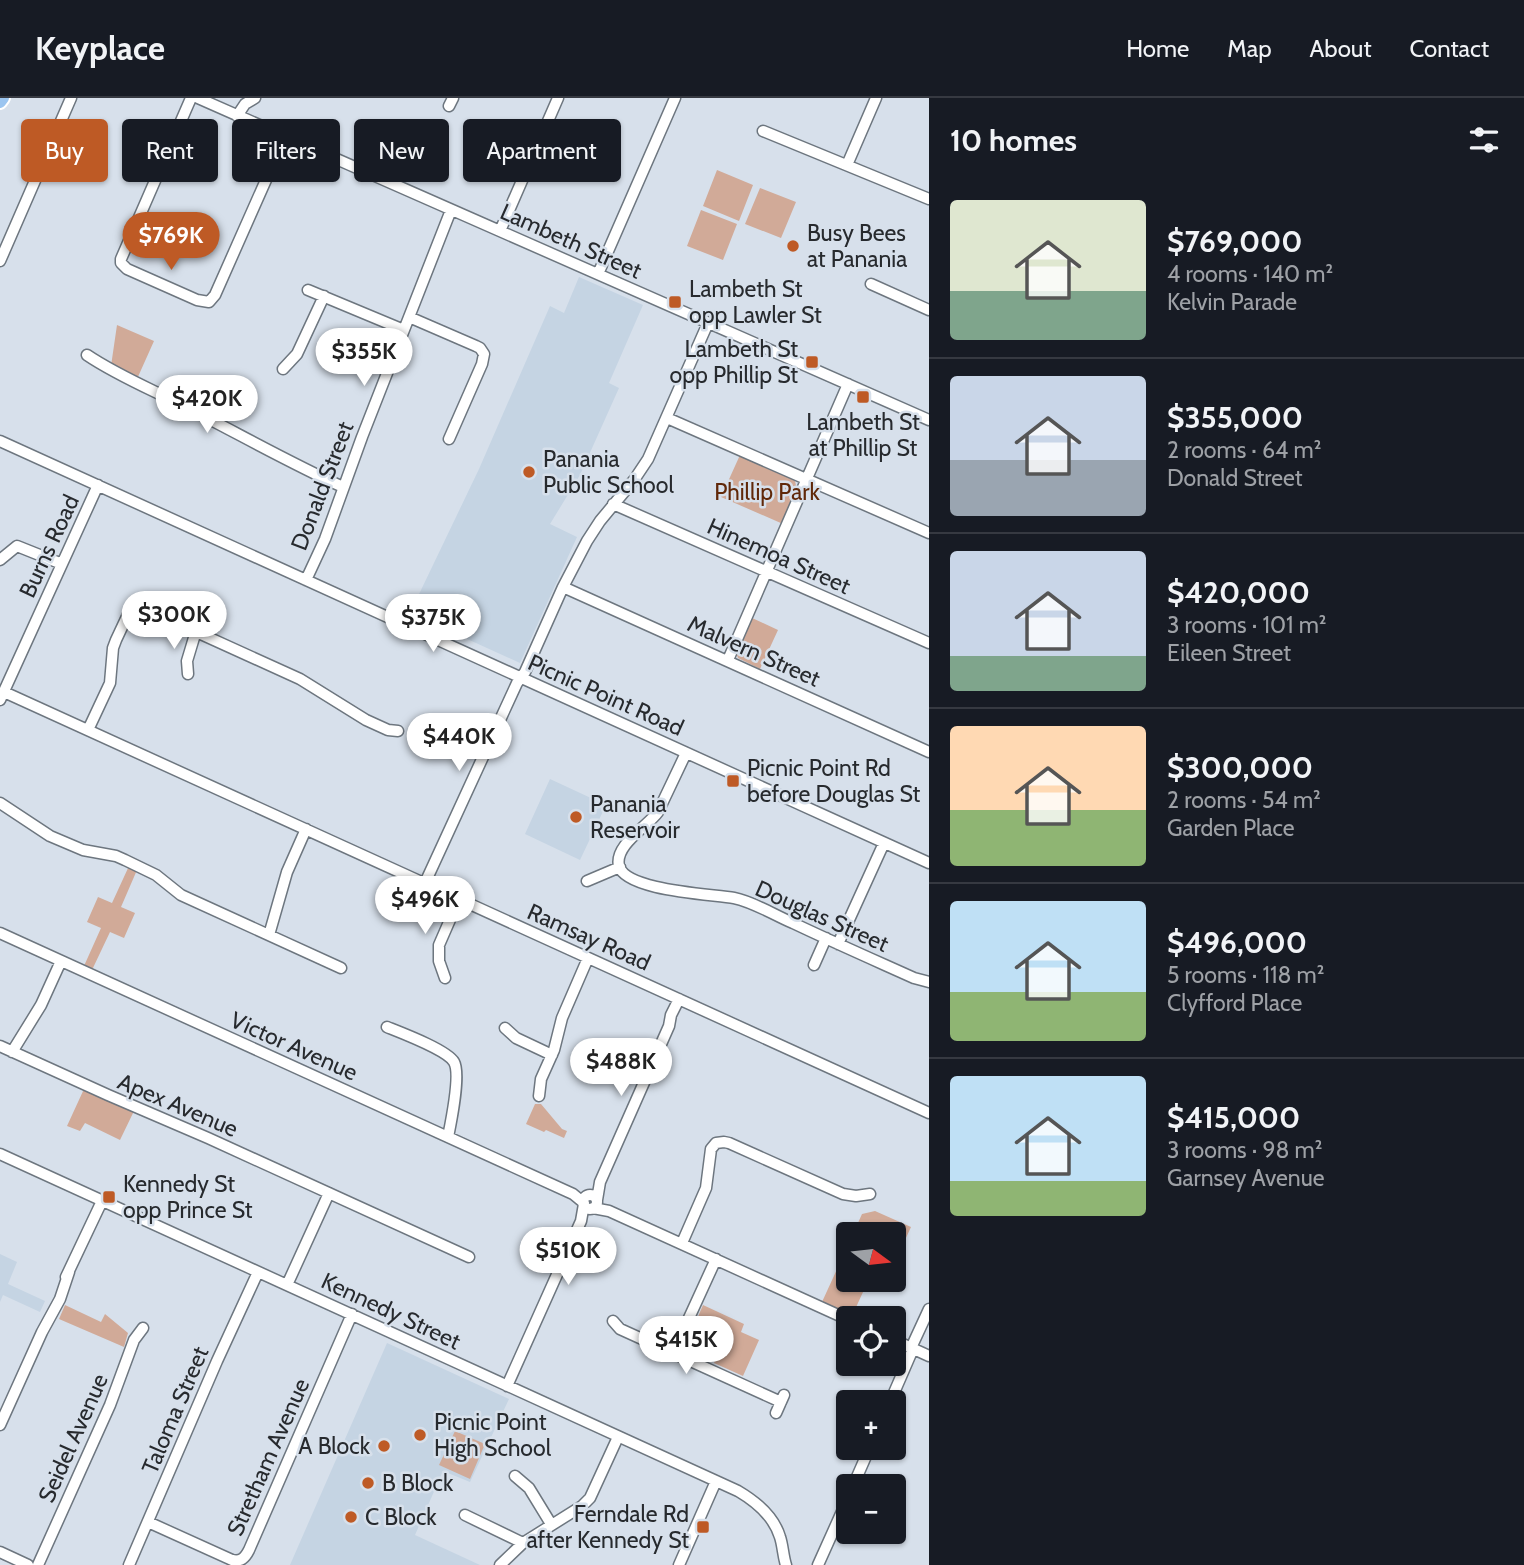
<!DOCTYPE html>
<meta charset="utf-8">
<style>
:root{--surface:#171b24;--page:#242831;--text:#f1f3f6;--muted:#9ea1a6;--line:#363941;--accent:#be5a25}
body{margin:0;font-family:Cabin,sans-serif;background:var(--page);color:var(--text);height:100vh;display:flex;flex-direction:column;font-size:26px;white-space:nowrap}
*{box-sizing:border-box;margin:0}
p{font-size:23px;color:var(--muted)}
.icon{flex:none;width:38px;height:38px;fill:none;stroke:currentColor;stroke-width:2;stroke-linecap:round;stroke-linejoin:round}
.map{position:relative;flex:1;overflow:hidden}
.drawer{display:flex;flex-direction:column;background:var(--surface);width:595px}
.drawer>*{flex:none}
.banner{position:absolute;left:21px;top:21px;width:665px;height:63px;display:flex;gap:14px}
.needle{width:46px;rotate:105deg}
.tools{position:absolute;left:836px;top:1124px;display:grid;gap:14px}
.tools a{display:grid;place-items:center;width:70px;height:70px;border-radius:7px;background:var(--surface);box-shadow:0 2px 5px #0004;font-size:35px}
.price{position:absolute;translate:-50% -60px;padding:0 16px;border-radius:24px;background:#fff;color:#222;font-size:23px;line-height:46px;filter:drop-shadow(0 2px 4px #0008)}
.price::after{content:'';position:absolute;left:50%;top:42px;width:21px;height:16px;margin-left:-10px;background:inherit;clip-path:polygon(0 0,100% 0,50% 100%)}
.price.selected{background:var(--accent);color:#fff}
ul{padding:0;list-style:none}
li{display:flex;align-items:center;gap:21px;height:175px;padding:0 21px}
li+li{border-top:2px solid var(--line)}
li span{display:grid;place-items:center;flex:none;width:196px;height:140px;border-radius:7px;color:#555}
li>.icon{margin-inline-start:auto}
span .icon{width:84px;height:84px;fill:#fffc;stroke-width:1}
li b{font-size:30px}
h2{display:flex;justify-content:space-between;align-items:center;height:84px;padding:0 21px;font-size:30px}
.chip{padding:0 24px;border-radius:7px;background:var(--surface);box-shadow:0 2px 5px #0004;font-size:24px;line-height:63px}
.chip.selected{background:var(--accent);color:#fff}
header{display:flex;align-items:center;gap:42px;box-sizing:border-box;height:98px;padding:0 35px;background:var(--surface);border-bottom:2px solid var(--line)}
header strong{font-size:33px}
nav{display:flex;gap:38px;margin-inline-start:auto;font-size:24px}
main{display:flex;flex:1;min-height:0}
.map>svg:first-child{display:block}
.built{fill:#c5d4e3}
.green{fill:#d1aa98}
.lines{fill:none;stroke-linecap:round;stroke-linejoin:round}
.minor-casing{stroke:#6d767f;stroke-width:13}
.major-casing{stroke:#fff;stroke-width:16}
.minor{stroke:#fff;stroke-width:10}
.major{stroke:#9bc5f0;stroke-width:12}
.poi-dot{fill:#be5a25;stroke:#d7e0eb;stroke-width:2.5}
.labels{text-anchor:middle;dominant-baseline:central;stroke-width:5;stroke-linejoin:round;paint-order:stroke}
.poi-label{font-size:23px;fill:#272a2e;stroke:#d7e0eb;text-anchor:start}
.street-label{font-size:23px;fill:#272a2e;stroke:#d7e0eb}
.park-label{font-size:23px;fill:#602809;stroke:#d7e0eb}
</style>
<header>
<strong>Keyplace</strong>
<nav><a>Home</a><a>Map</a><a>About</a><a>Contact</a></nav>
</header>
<main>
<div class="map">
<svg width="929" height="1467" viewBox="0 0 929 1467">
<rect width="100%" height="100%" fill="#d7e0eb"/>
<path class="built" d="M579,179L643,207L609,285L619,290L580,377L550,426L577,439L520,565L410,515L479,371L550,208L564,215Z
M550,681L606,707L580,762L525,736Z
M0,1156L17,1164L8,1186L45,1203L40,1214L3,1197L0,1204Z
M387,1245L509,1301L470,1384L443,1373L415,1437L480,1467H290Z"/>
<path class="green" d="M717,72L753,87L739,123L703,108Z
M760,90L796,104L781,140L745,126Z
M701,112L737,126L723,162L687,148Z
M117,227L154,243L137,281L111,268Z
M740,357L794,381C801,395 789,412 783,426L721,399Z
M750,519L778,532L760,571L738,560L736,555Z
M129,768L137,772L121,809L135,815L124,840L110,834L92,872L84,868L101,830L87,824L98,799L112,805Z
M84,991L134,1013L120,1042L85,1025L80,1033L67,1028Z
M535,1006H541L562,1031L567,1033L564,1040L546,1032L544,1034L526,1026Z
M875,1113L911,1129L894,1166V1136H853L862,1116Z
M849,1145V1181H869L852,1218L822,1204Z
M65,1207L101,1224L105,1216L128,1235L124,1249L59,1221Z
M703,1207L744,1226L741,1234L759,1242L743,1278L714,1265L727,1235L697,1221Z
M455,1333L485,1346L470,1381L439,1367Z"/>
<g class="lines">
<defs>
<path id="minor" d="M191,0L121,161V165L127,171L197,202L209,204L215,197L285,39
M198,0L929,322
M449,8L453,0
M237,18L245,6L255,0
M763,33L929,101
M847,67L876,0
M500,133L558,0
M0,163L71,0
M598,176L675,0
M871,186L929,212
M308,192L404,232
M409,219L476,248L480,250L484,256L482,266L449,341
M87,257C118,278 153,292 186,309C239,336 290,365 343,389
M283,271L297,256L324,198
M667,320L929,435
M0,343L929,765
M613,406L929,545
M0,462L17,448L62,466
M306,482L325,441L362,339L451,112
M563,489L929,654
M728,562L848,286
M188,576L187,563L196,533
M4,594L929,1015
M0,602L98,387
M88,632L110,585L113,550L116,542L131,510L137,507L300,581L366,622L388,632L398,633
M686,655L658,714C648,728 614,747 619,768C626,793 712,796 734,800C754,804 774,817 793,825C833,844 874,862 914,880L929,884
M0,705L50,738L83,752L116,758L125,762L156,777L181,797L341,870
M587,783L620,769
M425,785L517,585L525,574L563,489L587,443L600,423L634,382L648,361L708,225
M0,835L573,1096L584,1105
M269,837L287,774L306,731
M838,846L884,745
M814,867L826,840
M445,880L439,863V847L459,801
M387,929C402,935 447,952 454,964C461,976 451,1024 448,1039
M505,930L516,940L552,957
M0,948L108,997L208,1040L469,1159
M12,954L41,907L61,863
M539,998L541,981L554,952L562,920L588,860
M0,1056L738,1393C755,1403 774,1419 780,1439C783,1448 783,1458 786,1467
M583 1104a7 7 0 1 1 14 0a7 7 0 1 1-14 0Z
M597,1102L600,1084L669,928L671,917L679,901
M593,1110L609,1113L849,1222
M682,1145L706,1090L711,1051L716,1045L724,1044L729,1045L843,1096L856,1098L870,1096
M66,1179L102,1103
M287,1187L329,1095
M613,1223L620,1231L781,1304
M894,1242L929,1258
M911,1250L929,1211
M673,1255L716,1161
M507,1288L581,1123L584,1106
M890,1304L913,1251
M776,1315L784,1297
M0,1327L42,1234L60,1201L69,1174
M515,1378L529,1390L551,1426
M853,1388L870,1349
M465,1417L523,1445
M148,1424L232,1462C241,1464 245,1460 249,1452L352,1216
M0,1454L28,1467
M38,1467L110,1307L134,1242L143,1230
M129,1467L217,1263L258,1174
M500,1467L523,1445L582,1408L590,1400L618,1339
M679,1467L716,1383
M818,1467L849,1398"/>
<path id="major" d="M0,4L3,0"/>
</defs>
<use href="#minor" class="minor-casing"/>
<use href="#major" class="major-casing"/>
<use href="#minor" class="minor"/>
<use href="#major" class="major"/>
</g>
<g class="poi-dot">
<circle cx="793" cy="148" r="7"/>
<rect x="668" y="197" width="14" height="14" rx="3.5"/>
<rect x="805" y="257" width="14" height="14" rx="3.5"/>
<rect x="856" y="292" width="14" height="14" rx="3.5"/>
<circle cx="529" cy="374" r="7"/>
<rect x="726" y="676" width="14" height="14" rx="3.5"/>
<circle cx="576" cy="719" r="7"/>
<rect x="102" y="1092" width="14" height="14" rx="3.5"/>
<circle cx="420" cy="1337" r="7"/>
<circle cx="384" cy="1348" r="7"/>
<circle cx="368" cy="1385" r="7"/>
<circle cx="351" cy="1419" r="7"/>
<rect x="696" y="1422" width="14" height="14" rx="3.5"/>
</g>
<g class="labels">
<g class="poi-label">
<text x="807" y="135">Busy Bees<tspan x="807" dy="26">at Panania</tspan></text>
<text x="689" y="191">Lambeth St<tspan x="689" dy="26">opp Lawler St</tspan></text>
<text x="798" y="251" text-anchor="end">Lambeth St<tspan x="798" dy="26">opp Phillip St</tspan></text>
<text x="863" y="324" text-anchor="middle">Lambeth St<tspan x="863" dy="26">at Phillip St</tspan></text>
<text x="543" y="361">Panania<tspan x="543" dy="26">Public School</tspan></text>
<text x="747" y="670">Picnic Point Rd<tspan x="747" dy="26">before Douglas St</tspan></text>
<text x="590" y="706">Panania<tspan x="590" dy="26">Reservoir</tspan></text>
<text x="123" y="1086">Kennedy St<tspan x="123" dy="26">opp Prince St</tspan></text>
<text x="434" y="1324">Picnic Point<tspan x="434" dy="26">High School</tspan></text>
<text x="370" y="1348" text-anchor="end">A Block</text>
<text x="382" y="1385">B Block</text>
<text x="689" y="1416" text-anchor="end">Ferndale Rd<tspan x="689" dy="26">after Kennedy St</tspan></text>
<text x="365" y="1419">C Block</text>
</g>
<g class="street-label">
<text transform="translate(571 143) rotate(24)">Lambeth Street</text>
<text transform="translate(322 388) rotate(-69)">Donald Street</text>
<text transform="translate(49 448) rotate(-65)">Burns Road</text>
<text transform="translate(779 458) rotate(24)">Hinemoa Street</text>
<text transform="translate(754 553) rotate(24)">Malvern Street</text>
<text transform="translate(606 597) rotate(24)">Picnic Point Road</text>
<text transform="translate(822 818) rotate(24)">Douglas Street</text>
<text transform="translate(589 839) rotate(24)">Ramsay Road</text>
<text transform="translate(294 948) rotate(24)">Victor Avenue</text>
<text transform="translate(178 1007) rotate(23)">Apex Avenue</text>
<text transform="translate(391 1213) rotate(25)">Kennedy Street</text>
<text transform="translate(175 1312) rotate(-67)">Taloma Street</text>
<text transform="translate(73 1340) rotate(-66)">Seidel Avenue</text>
<text transform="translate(268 1359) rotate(-66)">Stretham Avenue</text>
</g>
<g class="park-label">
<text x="767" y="394">Phillip Park</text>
</g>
</g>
</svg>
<div class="tools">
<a><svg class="needle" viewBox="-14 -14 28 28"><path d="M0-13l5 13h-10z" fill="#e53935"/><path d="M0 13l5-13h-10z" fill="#9ea1a6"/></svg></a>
<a><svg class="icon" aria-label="locate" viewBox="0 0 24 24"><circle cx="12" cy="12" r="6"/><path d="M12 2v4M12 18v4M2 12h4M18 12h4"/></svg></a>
<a>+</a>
<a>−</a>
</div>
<b class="price selected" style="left:171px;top:174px">$769K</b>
<b class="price" style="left:364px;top:290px">$355K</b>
<b class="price" style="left:207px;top:337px">$420K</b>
<b class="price" style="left:174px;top:553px">$300K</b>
<b class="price" style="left:433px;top:556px">$375K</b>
<b class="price" style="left:459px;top:675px">$440K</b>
<b class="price" style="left:425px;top:838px">$496K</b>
<b class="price" style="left:621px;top:1000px">$488K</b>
<b class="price" style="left:568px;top:1189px">$510K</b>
<b class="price" style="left:686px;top:1278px">$415K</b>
<div class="banner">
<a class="chip selected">Buy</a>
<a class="chip">Rent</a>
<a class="chip">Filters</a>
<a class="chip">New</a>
<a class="chip">Apartment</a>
</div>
</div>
<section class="drawer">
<h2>10 homes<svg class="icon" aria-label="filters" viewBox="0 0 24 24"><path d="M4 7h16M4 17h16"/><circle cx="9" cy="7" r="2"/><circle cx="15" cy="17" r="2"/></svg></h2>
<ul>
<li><span style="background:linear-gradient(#dfe7d0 65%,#7fa58c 0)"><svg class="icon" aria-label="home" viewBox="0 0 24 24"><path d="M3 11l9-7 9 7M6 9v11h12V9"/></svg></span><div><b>$769,000</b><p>4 rooms · 140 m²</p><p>Kelvin Parade</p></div></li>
<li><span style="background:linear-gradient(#c9d6e8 60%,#9aa5b1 0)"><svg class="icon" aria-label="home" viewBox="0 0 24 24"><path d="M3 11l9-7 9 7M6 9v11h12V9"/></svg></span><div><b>$355,000</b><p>2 rooms · 64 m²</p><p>Donald Street</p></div></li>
<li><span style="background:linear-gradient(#c9d6e8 75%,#7fa58c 0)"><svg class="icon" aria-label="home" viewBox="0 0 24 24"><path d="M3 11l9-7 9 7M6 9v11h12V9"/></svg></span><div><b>$420,000</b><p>3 rooms · 101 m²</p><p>Eileen Street</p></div></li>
<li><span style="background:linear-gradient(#ffd9b3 60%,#8fb573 0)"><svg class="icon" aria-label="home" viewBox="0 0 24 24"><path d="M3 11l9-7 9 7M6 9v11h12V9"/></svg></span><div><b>$300,000</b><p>2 rooms · 54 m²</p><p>Garden Place</p></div></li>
<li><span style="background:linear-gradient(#bfe0f5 65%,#8fb573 0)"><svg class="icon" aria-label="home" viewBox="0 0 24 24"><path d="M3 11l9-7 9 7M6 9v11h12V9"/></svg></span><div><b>$496,000</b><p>5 rooms · 118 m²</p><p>Clyfford Place</p></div></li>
<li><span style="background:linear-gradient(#bfe0f5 75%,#8fb573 0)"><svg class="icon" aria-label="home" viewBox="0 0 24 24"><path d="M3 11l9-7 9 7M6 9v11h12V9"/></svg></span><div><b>$415,000</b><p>3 rooms · 98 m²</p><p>Garnsey Avenue</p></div></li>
</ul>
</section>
</main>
